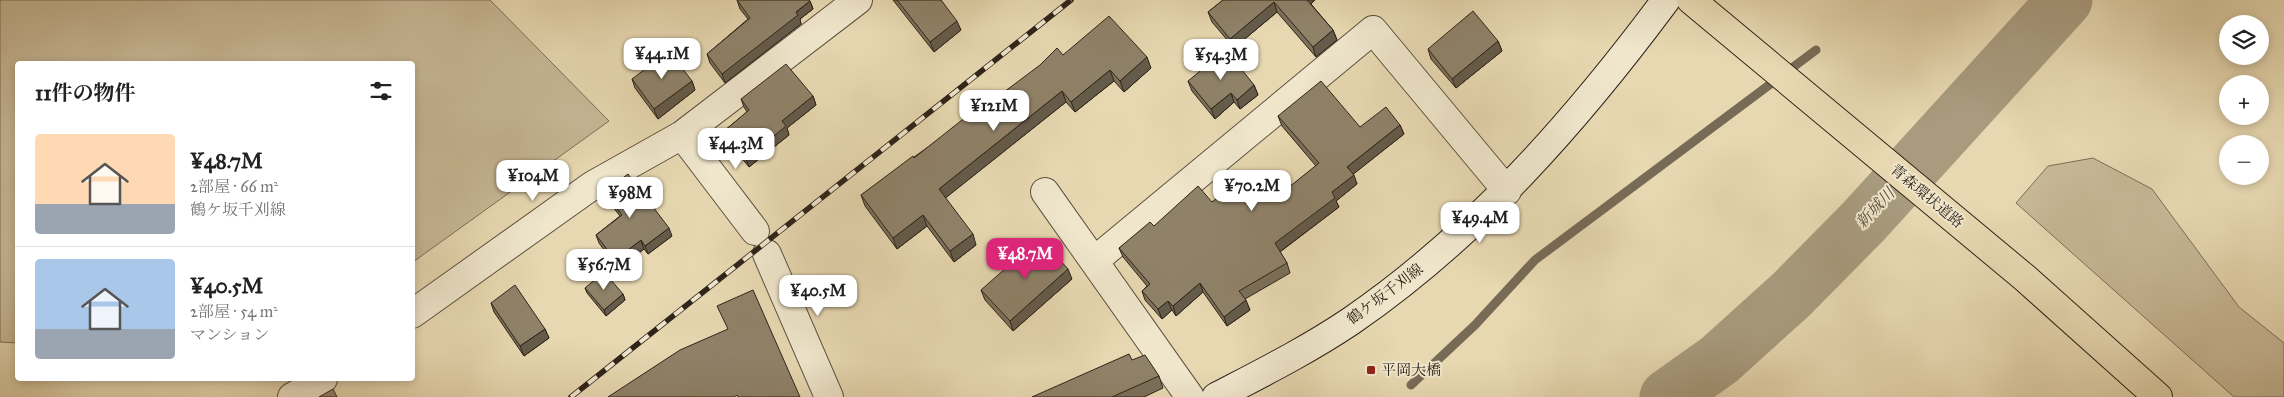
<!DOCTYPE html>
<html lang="ja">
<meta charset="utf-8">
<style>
:root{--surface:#fff;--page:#f6f6f6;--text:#222;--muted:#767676;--line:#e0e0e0;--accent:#db2777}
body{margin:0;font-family:"IM FELL Great Primer","Noto Serif JP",serif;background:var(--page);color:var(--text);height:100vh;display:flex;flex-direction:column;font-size:19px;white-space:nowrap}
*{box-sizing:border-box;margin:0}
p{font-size:16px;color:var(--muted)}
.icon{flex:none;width:28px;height:28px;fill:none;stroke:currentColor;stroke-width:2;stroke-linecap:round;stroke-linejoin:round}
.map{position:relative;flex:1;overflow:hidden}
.sheet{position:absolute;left:15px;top:61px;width:400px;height:320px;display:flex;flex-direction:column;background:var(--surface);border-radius:5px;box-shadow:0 2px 8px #0003}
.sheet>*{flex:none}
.buttons{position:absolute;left:2219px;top:15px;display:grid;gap:10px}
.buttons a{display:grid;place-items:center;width:50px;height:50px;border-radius:50%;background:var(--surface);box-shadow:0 2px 8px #0003;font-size:25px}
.price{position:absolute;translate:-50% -42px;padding:0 11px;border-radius:10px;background:#fff;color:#222;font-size:16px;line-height:32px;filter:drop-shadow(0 1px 2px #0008)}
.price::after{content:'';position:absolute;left:50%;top:30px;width:15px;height:11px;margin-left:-8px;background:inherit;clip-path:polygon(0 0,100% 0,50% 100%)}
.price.active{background:var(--accent);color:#fff}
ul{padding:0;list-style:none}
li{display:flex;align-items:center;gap:15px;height:125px;padding:0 20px}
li+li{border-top:1px solid var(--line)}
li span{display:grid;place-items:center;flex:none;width:140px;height:100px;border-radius:5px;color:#555}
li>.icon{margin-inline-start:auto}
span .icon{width:60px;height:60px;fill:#fffc;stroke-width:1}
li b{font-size:21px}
h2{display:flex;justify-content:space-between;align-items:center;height:60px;padding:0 20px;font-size:21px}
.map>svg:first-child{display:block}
.green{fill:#c8b997;stroke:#7c6e58}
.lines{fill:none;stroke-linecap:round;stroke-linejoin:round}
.stream{stroke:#786b56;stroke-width:9}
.river{stroke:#a89b7e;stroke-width:55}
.street-casing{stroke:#5d5140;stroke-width:30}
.secondary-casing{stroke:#2f241a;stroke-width:30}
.highway-casing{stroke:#2f241a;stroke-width:30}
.street{stroke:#efe6cc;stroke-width:28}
.secondary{stroke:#efe6cc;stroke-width:28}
.highway{stroke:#e7d8b1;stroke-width:28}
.rail-casing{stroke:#2f241a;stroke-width:5.5}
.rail{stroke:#efe6cc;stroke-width:4;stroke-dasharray:11;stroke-linecap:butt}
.wall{fill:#7b705a;stroke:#2f241a}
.shaded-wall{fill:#645b4a;stroke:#2f241a}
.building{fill:#8f8269;stroke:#2f241a}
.poi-dot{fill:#8f2418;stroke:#efe6cc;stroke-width:2}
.labels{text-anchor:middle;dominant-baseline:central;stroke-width:4;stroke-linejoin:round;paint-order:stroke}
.street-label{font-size:15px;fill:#2f241a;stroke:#efe6cc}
.poi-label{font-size:15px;fill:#2f241a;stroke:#efe6cc;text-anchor:start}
.water-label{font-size:16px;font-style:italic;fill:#594e3d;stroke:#efe6cc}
</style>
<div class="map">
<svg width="2284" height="397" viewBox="0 0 2284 397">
<rect width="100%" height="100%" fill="#e7d8b1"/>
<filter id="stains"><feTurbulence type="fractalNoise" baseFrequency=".004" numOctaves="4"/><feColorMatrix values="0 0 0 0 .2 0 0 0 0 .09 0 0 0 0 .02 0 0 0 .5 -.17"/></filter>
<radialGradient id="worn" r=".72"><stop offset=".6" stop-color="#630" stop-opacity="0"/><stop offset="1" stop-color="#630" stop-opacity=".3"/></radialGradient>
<path class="green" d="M0,0H490L609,121L413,262L412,64H18L17,343L0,342Z
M2093,158L2152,189L2239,307L2284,343V397H2234L2016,203L2048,166Z"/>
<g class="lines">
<path class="stream" d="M1411,385L1475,325L1535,260L1816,50"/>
<path class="river" d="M1667,397L1719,360L1791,295L1864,221L2065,0"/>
<defs>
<path id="street" d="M682,135L755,231
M1045,192L1190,397
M767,254L829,397
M1094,261L1373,30L1507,191
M412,314L593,185L682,135L858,0
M292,397L323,379"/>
<path id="secondary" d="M1216,397C1262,373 1308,350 1351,321C1476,235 1576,121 1666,0"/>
<path id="highway" d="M1691,0L2025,278L2158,397"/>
</defs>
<use href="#street" class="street-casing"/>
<use href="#secondary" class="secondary-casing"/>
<use href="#highway" class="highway-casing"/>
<use href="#street" class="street"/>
<use href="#secondary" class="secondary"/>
<use href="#highway" class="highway"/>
<defs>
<path id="rail" d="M571,397L1071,0"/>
</defs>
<use href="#rail" class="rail-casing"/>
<use href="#rail" class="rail"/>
</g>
<path class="wall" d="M737,0L810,1L813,9L800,19L801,24L725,83L710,63L707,54L748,19L740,9Z
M893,0H941L961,30L934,52Z
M1223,0H1315L1311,4L1333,30L1337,40L1316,57L1277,12L1234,48L1212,22L1208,12Z
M1498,41L1502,51L1456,88L1431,59L1428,49Z
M1063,55L1151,68L1124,92L1114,81L1075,112L1066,102L945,198L976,245L954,262L927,226L897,249L865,206L861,195L988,104Z
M632,79L692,81L695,90L658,119L635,88Z
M1188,81L1254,85L1258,95L1240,109L1234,102L1215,119L1192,91Z
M813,96L816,105L787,128L789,135L749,167L727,140L724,131L747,112L744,107L741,99Z
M1278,116L1360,127L1400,125L1404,134L1353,174L1357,184L1336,201L1339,207L1280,252L1287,263L1290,273L1245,299L1250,310L1227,326L1203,292L1176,316L1172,310L1162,319L1145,300L1142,291L1147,286L1123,257L1119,248L1154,226L1212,202L1273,200L1316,166L1282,126Z
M604,192L672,236L648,254L644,249L618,269L599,243L596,235L620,216L608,201Z
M1072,279L1013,331L985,300L981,290Z
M585,288L623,294L625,300L606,316L587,293Z
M491,303L545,329L549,338L524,356L494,312Z
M1159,376L1163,388L1144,397H1032Z"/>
<path class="shaded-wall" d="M1306,0H1315L1308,6Z
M810,1L813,9L800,19L801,24L725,83L722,74Z
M1274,2L1277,12L1234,48L1230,39Z
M957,21L961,30L934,52L930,42Z
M1333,30L1337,40L1316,57L1313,47Z
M1498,41L1502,51L1456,88L1452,79Z
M1147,57L1151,68L1124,92L1120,81Z
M1110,70L1114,81L1075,112L1071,102Z
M692,81L695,90L658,119L654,109Z
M1254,85L1258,95L1240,109L1237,100Z
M1062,91L1066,102L943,200L939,189Z
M1231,93L1234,102L1215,119L1211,109Z
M813,96L816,105L787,128L789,135L749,167L746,159L782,121Z
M1400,125L1404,134L1351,176L1347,167Z
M1354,175L1357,184L1336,201L1339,207L1278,253L1275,243L1332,192Z
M923,215L927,226L897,249L893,238Z
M669,228L672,236L648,254L645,246Z
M973,234L976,245L954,262L950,251Z
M641,240L644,249L618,269L615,260Z
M1068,269L1072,279L1013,331L1010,321Z
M1200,283L1203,292L1176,316L1173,306Z
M623,294L625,300L606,316L604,310Z
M1246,300L1250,310L1227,326L1224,317Z
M1168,301L1172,310L1162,319L1158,309Z
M545,329L549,338L524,356L520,346Z"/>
<path class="building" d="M737,0H809L810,1L796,12L798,15L722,74L707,54L750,18Z
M897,0H941L957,21L930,42Z
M1223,0H1307L1333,30L1313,47L1274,2L1230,39L1208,12Z
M1473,11L1498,41L1452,79L1428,49Z
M1109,16L1147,57L1120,81L1110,70L1071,102L1062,91L939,189L973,234L950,251L923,215L893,238L861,195L913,156L914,158L986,101L988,104L1040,65L1057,48L1063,55Z
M1226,50L1254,85L1237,100L1231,93L1211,109L1188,81Z
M669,51L692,81L654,109L632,79Z
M786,64L813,96L782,121L786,126L746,159L724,131L749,110L741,99Z
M1321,81L1360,127L1386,107L1400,125L1347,167L1354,175L1332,192L1335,198L1275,243L1287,263L1239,291L1246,300L1224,317L1200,283L1173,306L1168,301L1158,309L1142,291L1150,284L1119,248L1150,222L1154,226L1198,186L1212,202L1250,172L1273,200L1319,163L1278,116Z
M628,174L669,228L645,246L641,240L615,260L596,235L622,215L604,192Z
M1040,238L1068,269L1010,321L981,290Z
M604,272L623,294L604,310L585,288Z
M515,285L545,329L520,346L491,303Z
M753,290L800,397H738L737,395L734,397H608L680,350L728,329L717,306Z
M1129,354L1132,360L1145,355L1159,376L1112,397H1032Z
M333,389L337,397H319Z"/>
<rect class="poi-dot" x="1366" y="365" width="10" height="10" rx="2.5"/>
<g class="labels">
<g class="street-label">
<text transform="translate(1927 196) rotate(40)">青森環状道路</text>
<text transform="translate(1385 294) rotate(-37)">鶴ケ坂千刈線</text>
</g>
<g class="poi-label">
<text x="1381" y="370">平岡大橋</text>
</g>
<g class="water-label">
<text transform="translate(1875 208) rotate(-47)">新城川</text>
</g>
</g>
<rect width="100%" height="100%" filter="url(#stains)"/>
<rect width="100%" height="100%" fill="url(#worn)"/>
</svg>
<div class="buttons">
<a><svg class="icon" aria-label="layers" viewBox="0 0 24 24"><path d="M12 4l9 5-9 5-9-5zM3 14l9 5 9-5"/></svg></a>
<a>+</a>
<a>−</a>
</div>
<b class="price" style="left:662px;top:80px">¥44.1M</b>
<b class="price" style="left:1221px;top:81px">¥54.3M</b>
<b class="price" style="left:994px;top:132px">¥121M</b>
<b class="price" style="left:736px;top:170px">¥44.3M</b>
<b class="price" style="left:533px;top:202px">¥104M</b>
<b class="price" style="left:1252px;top:212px">¥70.2M</b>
<b class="price" style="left:630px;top:219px">¥98M</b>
<b class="price" style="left:1480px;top:244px">¥49.4M</b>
<b class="price active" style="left:1025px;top:280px">¥48.7M</b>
<b class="price" style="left:604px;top:291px">¥56.7M</b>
<b class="price" style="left:818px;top:317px">¥40.5M</b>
<section class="sheet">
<h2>11件の物件<svg class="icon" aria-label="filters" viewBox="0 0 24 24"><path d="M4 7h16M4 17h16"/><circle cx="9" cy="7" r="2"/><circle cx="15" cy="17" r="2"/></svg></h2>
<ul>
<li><span style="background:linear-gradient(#ffd9b3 70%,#9aa5b1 0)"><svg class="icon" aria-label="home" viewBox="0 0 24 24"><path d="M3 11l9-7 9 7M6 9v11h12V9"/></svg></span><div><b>¥48.7M</b><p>2部屋 · 66 m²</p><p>鶴ケ坂千刈線</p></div></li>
<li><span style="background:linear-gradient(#a9c7e8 70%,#9aa5b1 0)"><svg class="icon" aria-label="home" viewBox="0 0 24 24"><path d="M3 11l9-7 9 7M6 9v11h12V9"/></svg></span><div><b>¥40.5M</b><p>2部屋 · 54 m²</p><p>マンション</p></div></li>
</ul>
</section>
</div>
